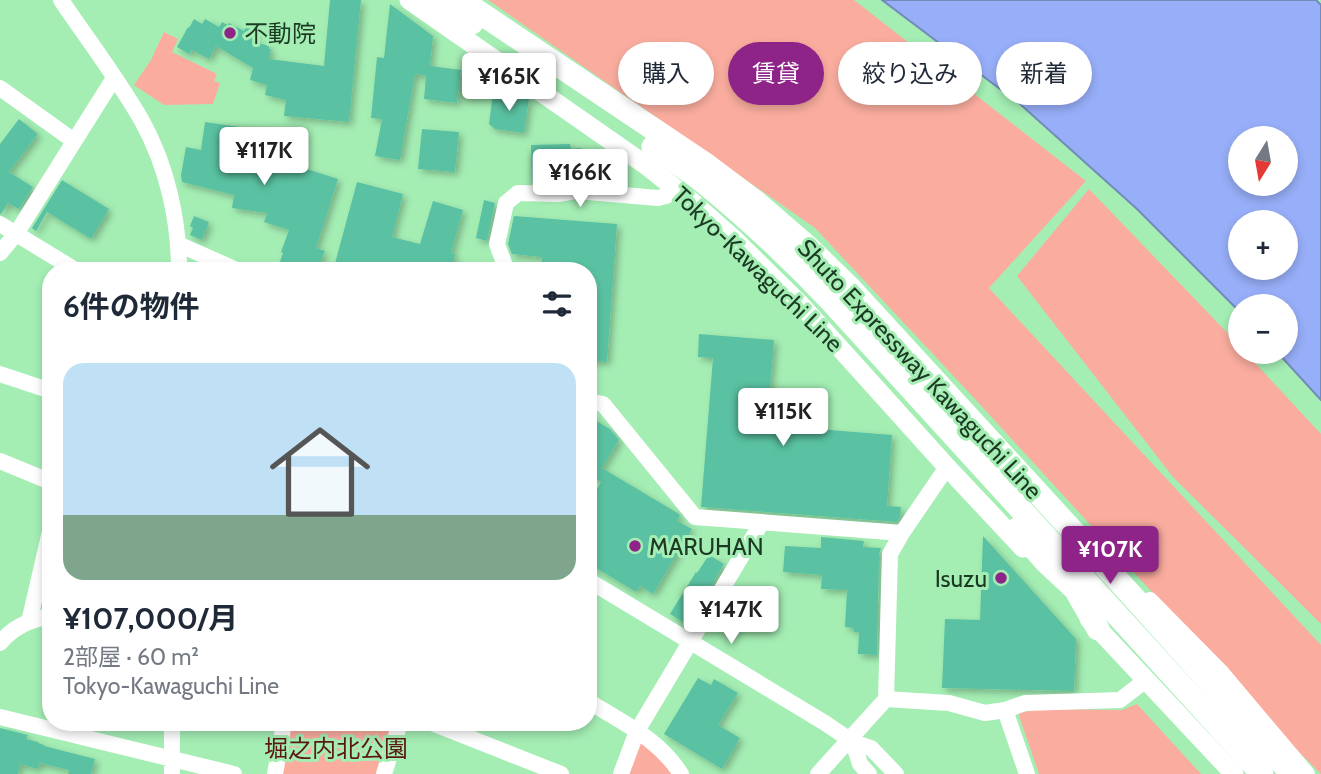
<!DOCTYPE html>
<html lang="ja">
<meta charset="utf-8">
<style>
:root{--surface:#fff;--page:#f2f2f3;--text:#1f2937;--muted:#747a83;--accent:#8f2488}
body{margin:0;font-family:Cabin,"Noto Sans JP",sans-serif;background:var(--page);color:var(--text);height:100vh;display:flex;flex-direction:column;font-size:26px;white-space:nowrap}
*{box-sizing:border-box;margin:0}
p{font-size:23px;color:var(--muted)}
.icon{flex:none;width:38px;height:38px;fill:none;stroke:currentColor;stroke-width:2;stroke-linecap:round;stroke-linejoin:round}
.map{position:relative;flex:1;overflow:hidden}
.drawer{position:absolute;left:42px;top:262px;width:555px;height:469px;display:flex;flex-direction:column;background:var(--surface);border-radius:28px;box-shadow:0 4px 10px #0003}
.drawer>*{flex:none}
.hud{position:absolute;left:618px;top:42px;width:597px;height:63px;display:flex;gap:14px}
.needle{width:46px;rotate:191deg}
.fabs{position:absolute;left:1228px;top:126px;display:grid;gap:14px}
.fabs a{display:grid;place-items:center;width:70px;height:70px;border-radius:50%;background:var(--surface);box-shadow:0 4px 10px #0003;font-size:35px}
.price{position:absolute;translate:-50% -60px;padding:0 16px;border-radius:7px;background:#fff;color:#222;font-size:23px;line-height:46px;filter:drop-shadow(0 2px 4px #0008)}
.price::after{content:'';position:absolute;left:50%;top:42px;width:21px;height:16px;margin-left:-10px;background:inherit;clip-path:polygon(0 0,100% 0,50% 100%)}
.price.on{background:var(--accent);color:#fff}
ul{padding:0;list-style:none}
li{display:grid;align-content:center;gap:14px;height:371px;padding:0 21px}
li span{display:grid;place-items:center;height:217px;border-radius:21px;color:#555}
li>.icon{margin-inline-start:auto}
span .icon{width:126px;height:126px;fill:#fffc;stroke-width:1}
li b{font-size:30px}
h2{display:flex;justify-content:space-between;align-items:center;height:84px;padding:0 21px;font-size:30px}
.tag{padding:0 24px;border-radius:32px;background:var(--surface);box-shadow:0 4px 10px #0003;font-size:24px;line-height:63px}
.tag.on{background:var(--accent);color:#fff}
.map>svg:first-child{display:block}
.green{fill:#faad9f}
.water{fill:#97aef8;stroke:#728bb8;stroke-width:2;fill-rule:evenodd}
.building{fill:#5ac2a2;filter:url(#shadow)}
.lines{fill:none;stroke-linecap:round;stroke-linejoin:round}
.minor{stroke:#fff;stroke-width:16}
.major{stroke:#fff;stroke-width:19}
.highway{stroke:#fff;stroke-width:23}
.poi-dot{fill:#8f2488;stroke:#a4eeb4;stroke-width:2.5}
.labels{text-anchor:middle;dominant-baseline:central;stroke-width:6;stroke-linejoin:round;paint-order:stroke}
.poi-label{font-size:24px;fill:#1b3923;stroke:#a4eeb4;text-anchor:start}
.street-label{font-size:24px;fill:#1b3923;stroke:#a4eeb4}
.park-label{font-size:24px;fill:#5d1910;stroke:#a4eeb4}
</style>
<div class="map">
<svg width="1321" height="774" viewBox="0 0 1321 774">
<defs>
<filter id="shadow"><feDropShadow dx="3.5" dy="3.5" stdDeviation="3.5" flood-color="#0004"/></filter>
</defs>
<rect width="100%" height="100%" fill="#a4eeb4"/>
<path class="green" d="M488,0H854L1086,181L989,288L1321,645V774L1293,746L975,399L815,228Z
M164,32L178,39L172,52L217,74L214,81L220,83L213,104L164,105L134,85L151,60Z
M1089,189L1241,347V352H1245L1321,434V624L1173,477L1017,276Z
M1137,704L1201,774H1039L1018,713L1042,709L1122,710Z
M289,723H395L379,774H281Z
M642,740L674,774H625Z"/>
<path class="water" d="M882,0H1316L1321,5V400L1277,352H1286V306H1241V313L1137,209L1020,104ZM1241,138H1286V184H1241ZM1241,222H1286V268H1241Z"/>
<path class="building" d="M330,0H361L349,122L284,116L286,100L265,95L267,85L250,80L253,68L216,46L209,59L192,50L189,54L177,47L188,27L189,28L194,19L202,24L205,19L219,27L222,22L228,25L229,23L244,31L248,23L259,29L252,41L269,46V49H271L269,59L324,66Z
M390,4L433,36L430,66L461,70L457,103L424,99L426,76L415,74L400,160L375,156L382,119L371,118L377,57L384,58Z
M493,94L529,99L524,133L495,129L489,124Z
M19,119L38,134L9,172L33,187L19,209L8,203L1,214H0V144Z
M205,122L274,132L269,157L338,179L316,248L325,251L318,268L301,261L297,271H277L283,253L281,252L289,230L264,222L267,213L232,208L234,195L182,182L181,175L186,147L201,150Z
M422,129L459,132L455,172L418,169Z
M570,144L571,149L581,148L582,158H600V170H605V180L574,181L557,183H532L531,145Z
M62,180L109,209L91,239L47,212L36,231L32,228Z
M357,182L403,194L392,237L420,244L433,201L463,210L451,253L455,254L453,263L472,269L471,271H333Z
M484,200L495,203L487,241L476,238Z
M194,216L209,222L202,240L190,235L193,228L190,226Z
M514,216L617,224L607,362L588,360V271H541L542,257L512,254L508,244Z
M699,334L774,340L767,425L892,435L887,506L901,507L900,517L897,522L701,507L713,358L698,357Z
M588,416L610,429L619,440L602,468L679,514L680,516L677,521L692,529L653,594L640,586L636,592L588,563V504L601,482L588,474Z
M983,536L1076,639L1074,691L942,688L945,619L980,620Z
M821,537L864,541L863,547L881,548L879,554L877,655L858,654L859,632H854V628L845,627L847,590L821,589L822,575L783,572L785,546L821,548Z
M709,555L724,564L688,625L670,614L696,572L697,573Z
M698,678L711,685L714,679L738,693L718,725L740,738L722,769L664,734Z
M0,728L28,735L26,739L38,742V743L44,745V746L95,759L91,774H68L69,770L40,763L38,769L20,764L18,774H0Z"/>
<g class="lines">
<path class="minor" d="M61,0C88,40 118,79 142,121C167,166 179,220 179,271
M0,88L74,141
M0,224L77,271
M178,244L239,271
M0,253L16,234L114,78
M507,271L497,244L506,203L518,193L558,194L576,191L658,198L666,196L675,187
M0,374L51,391
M588,401L603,404L695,517L902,533
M0,461L51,482
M588,580L825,723L853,742L871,748L896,774
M1150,600L1220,671L1307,774
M29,622L51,527
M0,643C13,627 31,619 51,616
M886,699L890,554L902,533L947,467
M588,701C623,723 658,738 681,774
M1005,710L1027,774
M0,717L234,774
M432,723L561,774
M853,742L860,764L869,774
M172,774V723
M275,774L284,723
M384,774L400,723
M621,774L637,731L762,522
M818,774L886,699L949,703L985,713L1005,710L1025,703L1120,700L1146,680"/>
<path class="major" d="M409,0L647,166L690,200L734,239L801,305L947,467L1023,548
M1089,619L1234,774"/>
<path class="highway" d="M437,0L472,23
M461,0L704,163L756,202L808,247L851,289L1125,588L1292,774
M653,147C671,159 690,171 707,185C751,221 792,260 831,301L1262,774
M1017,529L1045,561L1075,589L1098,629"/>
</g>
<g class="poi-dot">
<circle cx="230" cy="33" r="7"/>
<circle cx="635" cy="546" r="7"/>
<circle cx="1001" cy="578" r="7"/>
</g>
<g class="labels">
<g class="poi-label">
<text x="244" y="33">不動院</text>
<text x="649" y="546">MARUHAN</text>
<text x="987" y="578" text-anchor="end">Isuzu</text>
</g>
<g class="street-label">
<text transform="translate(758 269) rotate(44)">Tokyo-Kawaguchi Line</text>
<text transform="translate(920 369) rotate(47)">Shuto Expressway Kawaguchi Line</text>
</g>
<g class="park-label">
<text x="336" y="748">堀之内北公園</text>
</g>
</g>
</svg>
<div class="fabs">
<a><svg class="needle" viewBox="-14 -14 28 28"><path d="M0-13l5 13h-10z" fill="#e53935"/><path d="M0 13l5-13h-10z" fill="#747a83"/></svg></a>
<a>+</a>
<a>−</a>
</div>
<b class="price" style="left:509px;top:113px">¥165K</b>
<b class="price" style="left:264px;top:187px">¥117K</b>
<b class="price" style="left:580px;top:209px">¥166K</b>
<b class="price" style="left:783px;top:448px">¥115K</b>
<b class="price on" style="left:1110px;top:586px">¥107K</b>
<b class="price" style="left:731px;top:646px">¥147K</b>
<div class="hud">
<a class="tag">購入</a>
<a class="tag on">賃貸</a>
<a class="tag">絞り込み</a>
<a class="tag">新着</a>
</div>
<section class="drawer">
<h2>6件の物件<svg class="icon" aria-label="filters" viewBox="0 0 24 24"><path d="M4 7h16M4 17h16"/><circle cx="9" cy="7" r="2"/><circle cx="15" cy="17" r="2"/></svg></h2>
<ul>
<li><span style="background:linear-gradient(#bfe0f5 70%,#7fa58c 0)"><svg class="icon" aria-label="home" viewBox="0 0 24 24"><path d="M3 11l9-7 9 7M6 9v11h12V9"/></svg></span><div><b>¥107,000/月</b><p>2部屋 · 60 m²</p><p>Tokyo-Kawaguchi Line</p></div></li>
</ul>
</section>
</div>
